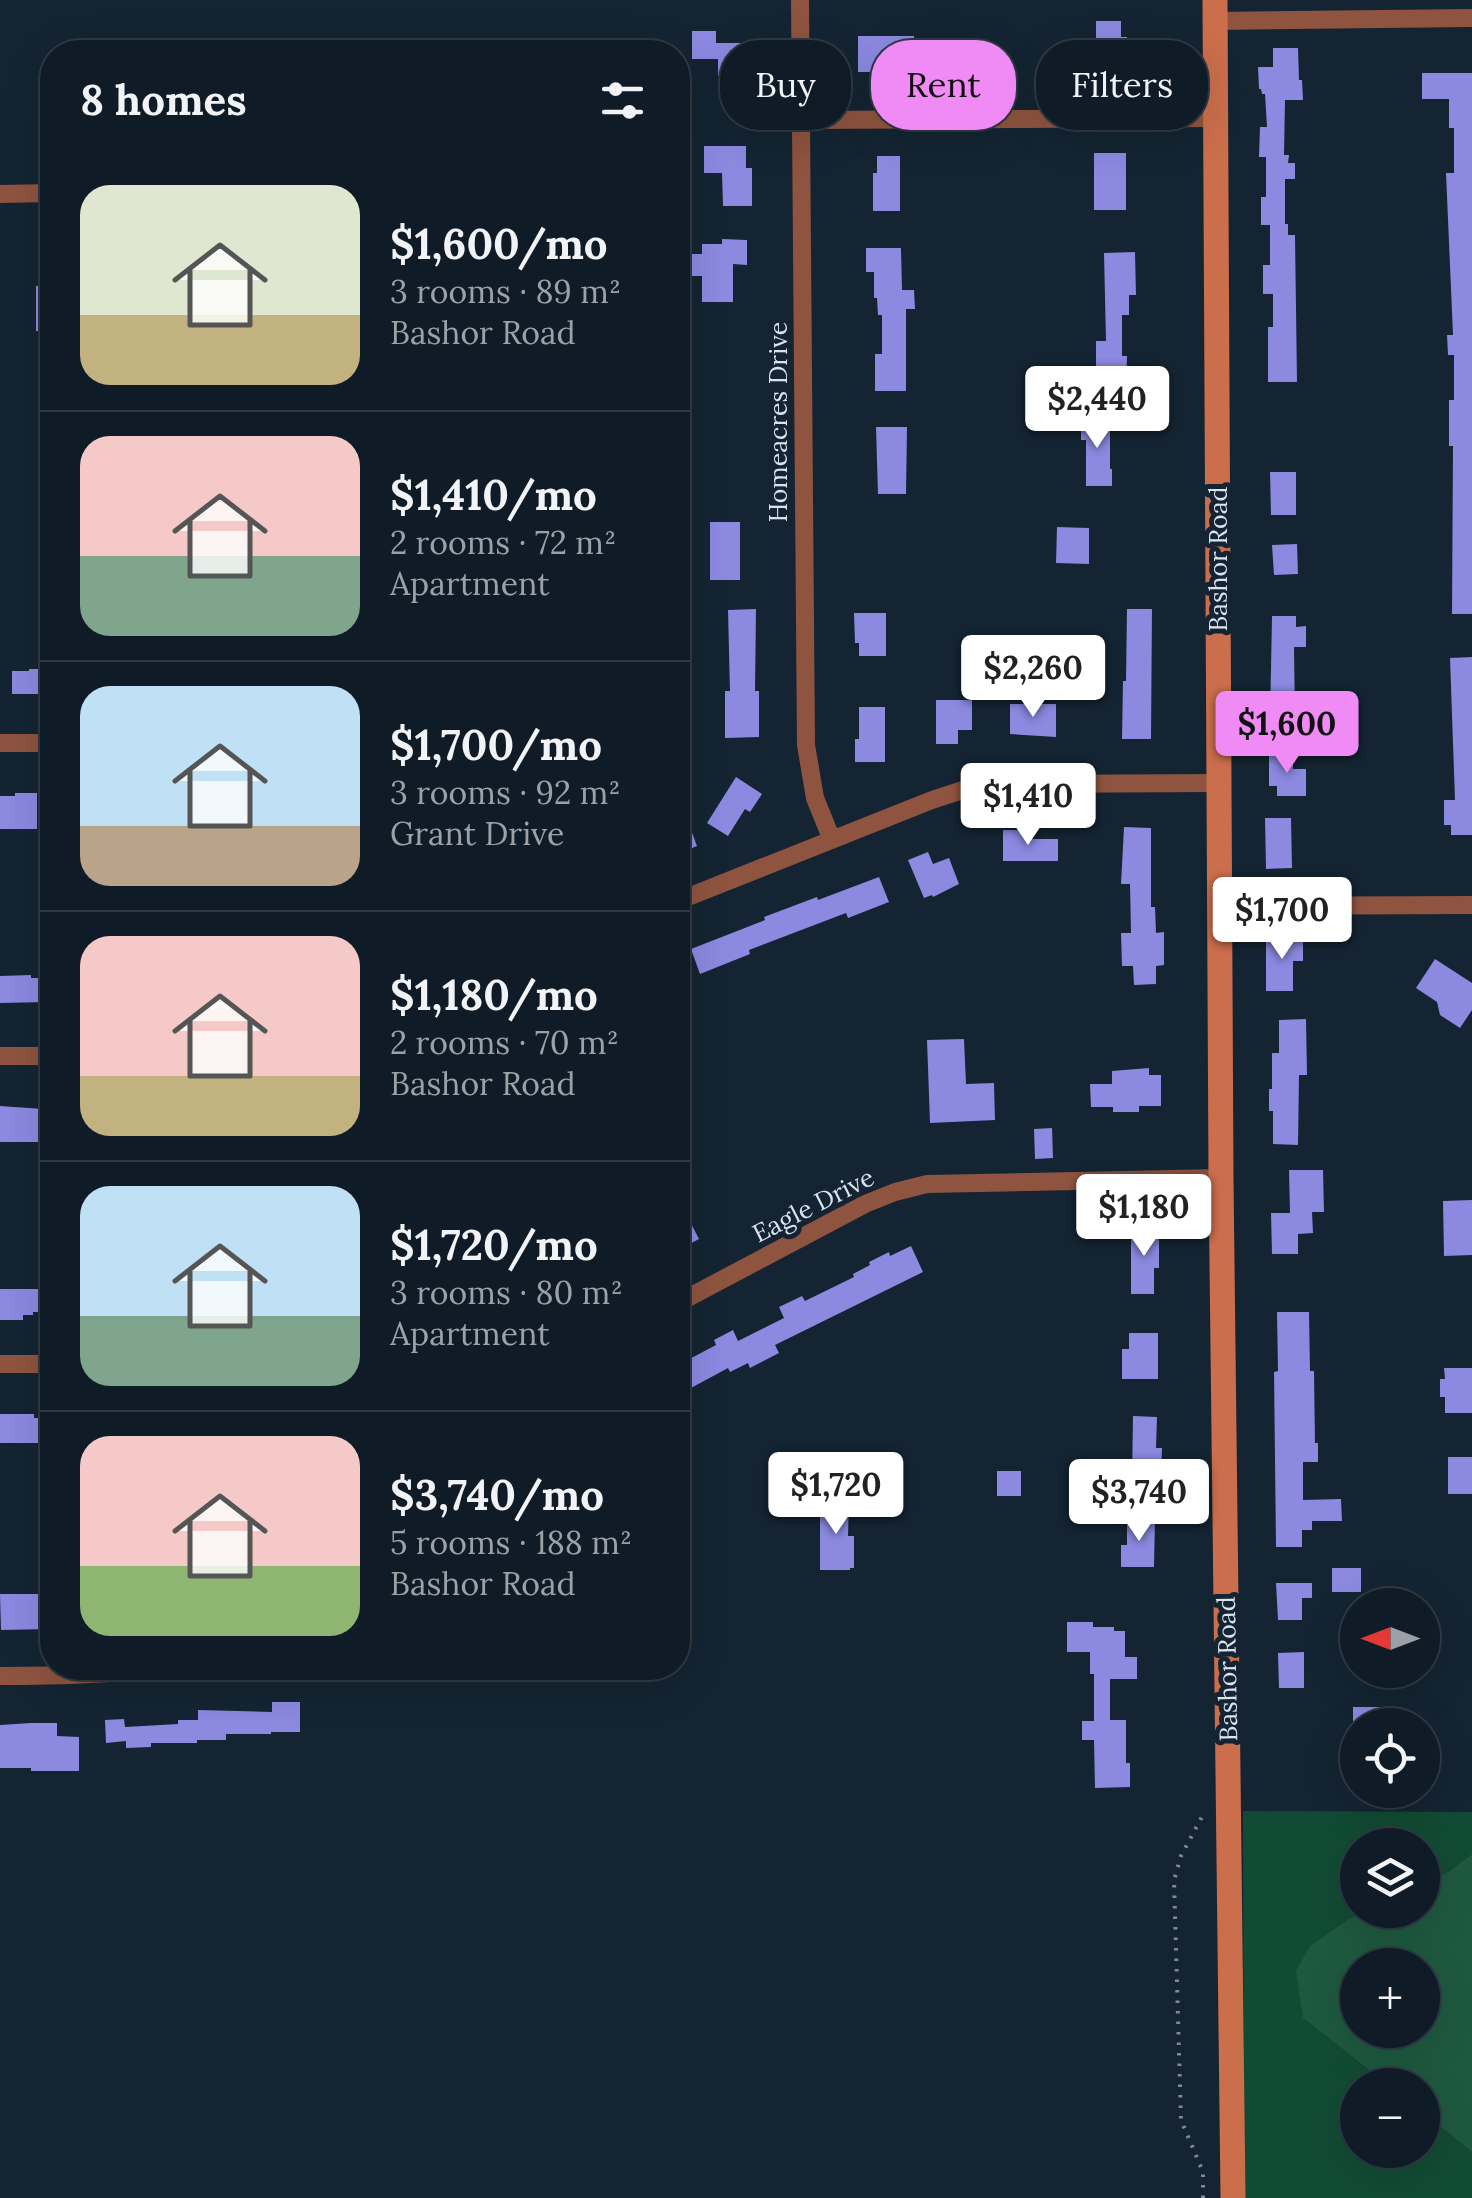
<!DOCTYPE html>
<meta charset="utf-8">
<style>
:root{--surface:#0f1b26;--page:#18242e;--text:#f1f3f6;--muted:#9ba1a7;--line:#2f3943;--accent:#f08bf5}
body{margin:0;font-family:Lora,serif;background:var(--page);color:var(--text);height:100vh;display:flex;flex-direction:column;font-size:38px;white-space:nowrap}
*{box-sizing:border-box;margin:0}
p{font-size:32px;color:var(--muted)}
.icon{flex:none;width:55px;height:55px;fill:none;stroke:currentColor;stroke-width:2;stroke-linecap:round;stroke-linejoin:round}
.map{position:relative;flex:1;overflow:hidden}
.drawer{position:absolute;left:40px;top:40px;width:650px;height:1640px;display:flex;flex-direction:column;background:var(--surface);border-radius:40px;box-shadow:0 10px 40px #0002,0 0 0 2px var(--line)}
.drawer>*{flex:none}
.guide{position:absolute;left:720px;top:40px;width:600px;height:90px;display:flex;gap:20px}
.needle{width:65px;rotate:270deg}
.controls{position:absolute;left:1340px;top:1588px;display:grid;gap:20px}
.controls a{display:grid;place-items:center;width:100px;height:100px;border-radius:50%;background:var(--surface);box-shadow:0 10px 40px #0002,0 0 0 2px var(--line);font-size:50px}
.price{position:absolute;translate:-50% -85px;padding:0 22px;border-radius:10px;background:#fff;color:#222;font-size:32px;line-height:65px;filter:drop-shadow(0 2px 5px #0008)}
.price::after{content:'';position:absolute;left:50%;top:60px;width:30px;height:22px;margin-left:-15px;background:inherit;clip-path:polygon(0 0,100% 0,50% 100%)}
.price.on{background:var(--accent);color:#111}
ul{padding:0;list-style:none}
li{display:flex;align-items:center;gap:30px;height:250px;padding:0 40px}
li+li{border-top:2px solid var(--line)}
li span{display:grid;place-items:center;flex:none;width:280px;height:200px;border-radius:30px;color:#555}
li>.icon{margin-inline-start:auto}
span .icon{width:120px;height:120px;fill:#fffc;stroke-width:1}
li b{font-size:42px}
h2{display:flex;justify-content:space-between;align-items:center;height:120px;padding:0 40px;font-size:42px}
.chip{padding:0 35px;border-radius:40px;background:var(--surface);box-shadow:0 10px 40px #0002,0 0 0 2px var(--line);font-size:35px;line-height:90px}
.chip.on{background:var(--accent);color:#111}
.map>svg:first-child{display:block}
.green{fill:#124b33}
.forest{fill:#1e593f;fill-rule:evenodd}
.building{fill:#8b89e0}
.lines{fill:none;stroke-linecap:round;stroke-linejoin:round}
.path{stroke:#7e8b97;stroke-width:4;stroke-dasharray:2.5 8;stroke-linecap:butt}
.street{stroke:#8e543f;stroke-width:18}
.secondary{stroke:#cb6e4c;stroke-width:25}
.labels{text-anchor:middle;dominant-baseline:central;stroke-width:10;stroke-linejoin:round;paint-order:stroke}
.street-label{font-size:25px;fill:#d9e3ed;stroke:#142432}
</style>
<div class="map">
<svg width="1472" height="2198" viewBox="0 0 1472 2198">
<rect width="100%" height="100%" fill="#142432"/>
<path class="green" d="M1243,1811L1472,1812V1854L1448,1872L1423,1884L1422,1845H1358V1910H1367L1349,1919L1303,2018L1388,2085H1358V2150H1422L1423,2113L1472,2152V2198H1244Z"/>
<path class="forest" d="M1472,1854V2152L1423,2113L1422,2085H1388L1303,2018L1296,1971L1310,1946L1349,1919L1367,1910H1422L1423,1884L1448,1872ZM1358,1965H1422V2030H1358Z"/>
<path class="building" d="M1096,21H1121V37H1127V44H1152V78H1126V55H1096Z
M692,31H716V43H745V76H718V59H692Z
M858,36H914V60H885V72H858Z
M1273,48H1298L1299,80H1302L1303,100H1285L1284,155H1289L1288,163H1295V179H1285V224H1288V235H1295L1297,382H1268V327H1273V294H1263V265H1270V225H1261V197H1266V157H1259L1260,127H1267L1265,94H1262L1261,89H1259L1258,67H1273Z
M1422,73H1472V614H1452L1453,446H1449V400H1454V355H1448L1447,335H1453L1446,173H1454V128H1449V99H1422Z
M704,146H746V168H752V206H723L722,173H704Z
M1094,153H1126V210H1094Z
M877,156H900V211H873V173H877Z
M722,239L747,240V265L733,264V302H702V276H690V254H702V244H722Z
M866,248H901L902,290H914L915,309H906V391H875V354H882V315H878L877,298H874V272H866Z
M1135,252L1136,295H1129V315H1122V356H1127L1126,393H1096V341H1106L1104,253Z
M52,285V331H36V286Z
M1081,418H1110V469H1112V486H1086V440H1081Z
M876,427H907L906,494H878Z
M1270,472H1296V515H1271Z
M710,522H740V580H710Z
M1057,527L1089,528V564L1056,563Z
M1297,544L1298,574L1274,575L1272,545Z
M756,609L755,691H759V737L725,738V691H730L728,610Z
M1127,609H1152L1151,739H1122L1123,681H1126Z
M854,613H886V656H859V643H855Z
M1272,616H1296V627L1306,626V647H1294L1295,720L1270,721Z
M1472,657V835H1451V825H1444V800H1455L1450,658Z
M29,669H52V694H12V671H29Z
M936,700H972V730H958V744H936Z
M1010,704H1056V737L1010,734Z
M859,707H885V762H855V739H859Z
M1269,754H1293V769H1306V796H1277V786H1269Z
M736,777L762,794L750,812L745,809L728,836L707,823Z
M15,793H37V829H0V796H15Z
M679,798L697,846L678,854V799Z
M1265,818H1291L1292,868L1266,869Z
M1124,827L1151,828V907H1155L1156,933L1164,932V965L1156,966V984L1134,985L1133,966H1122L1121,933H1131L1130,884H1121Z
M1003,830H1025V839H1058V861H1003Z
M928,852L933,864L949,858L959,884L933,897L932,895L924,898L908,860Z
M879,877L889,902L848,918L846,913L749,950L750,954L700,974L691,949L765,920L764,917L817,897L818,900Z
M1266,937H1303V961H1293V991H1266Z
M1435,959L1472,983V1010L1460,1028L1440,1015L1437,1002L1416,988Z
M31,975V978H47V1002L0,1003V976Z
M1306,1019L1307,1075H1299L1298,1145L1273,1144V1111H1269V1089H1272V1053H1279V1020Z
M964,1039L966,1084L994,1083L995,1120L930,1123L927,1040Z
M1149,1068V1075H1161V1106H1139V1112H1113V1107H1091L1090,1084H1112V1071Z
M0,1106L43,1109V1142H0Z
M1052,1128L1053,1158L1035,1159L1034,1129Z
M1289,1170H1323L1324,1212H1312L1313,1233L1298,1234V1254H1272L1271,1213H1290Z
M678,1198L699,1239L678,1250Z
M1472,1200V1255L1444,1256L1443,1201Z
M1131,1227H1159V1268H1154V1294H1131Z
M911,1246L923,1272L775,1345L779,1353L750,1368L748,1363L730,1372L728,1368L678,1395V1365L716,1345L714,1340L733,1330L738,1341L784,1318L779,1307L802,1296L805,1301L854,1277L853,1274L870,1265L869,1262L889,1252L890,1256Z
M0,1289H51V1312H33V1315H23V1320H0Z
M1277,1312H1309L1310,1371H1314L1315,1443H1318V1462H1303V1500L1341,1499L1342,1521H1312V1530H1302V1547H1276L1274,1372L1278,1371Z
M1129,1333H1158V1379H1122V1349H1129Z
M1444,1368H1472V1413H1445V1397H1440V1379H1445Z
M0,1414H34V1418H51V1443H0Z
M1133,1416L1157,1417L1156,1448H1162L1161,1480H1132Z
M1448,1457H1472V1494H1448Z
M997,1471H1021V1496H997Z
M820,1501H849L848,1536H854V1568H850V1570H820Z
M1127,1518H1155L1154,1567H1121V1545H1127Z
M1332,1568H1361V1592H1332Z
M1276,1583H1312V1598H1302V1620H1278Z
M0,1594H50V1629L1,1630Z
M1067,1622H1093V1627H1114V1631H1125V1657H1137V1679H1110V1720H1126V1763H1130V1787L1095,1788L1094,1740H1082V1721H1094V1674H1090V1652H1067Z
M1304,1652V1688H1279L1278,1653Z
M272,1702H300V1732H271V1734H226V1740H197V1743H151V1747L126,1748V1741L106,1743L105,1720L124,1719L125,1727L178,1724V1720H198V1710L272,1712Z
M1353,1707H1381V1725H1353Z
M31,1723H57V1736L79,1737V1771H31V1768H0V1725Z"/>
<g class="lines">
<path class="path" d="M1203,2198V2172L1181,2120L1174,1880L1181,1856L1204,1813"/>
<path class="street" d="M800,0L806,745L815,798L832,840
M1215,21L1472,18
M801,120L1216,118
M0,194L52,193
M0,743H52
M678,901L932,800L975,786L999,784L1219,783
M1220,906L1472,905
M0,1056H52
M678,1303L865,1204L895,1192L927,1184L1221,1178
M0,1364H52
M0,1676C54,1676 107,1675 161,1668"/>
<path class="secondary" d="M1215,0L1221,1178L1233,2198"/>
</g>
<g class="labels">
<g class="street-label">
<text transform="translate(778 422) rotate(-90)">Homeacres Drive</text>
<text transform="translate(1218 559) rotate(-90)">Bashor Road</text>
<text transform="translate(813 1205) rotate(-27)">Eagle Drive</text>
<text transform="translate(1227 1669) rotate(-91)">Bashor Road</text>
</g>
</g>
</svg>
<div class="controls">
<a><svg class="needle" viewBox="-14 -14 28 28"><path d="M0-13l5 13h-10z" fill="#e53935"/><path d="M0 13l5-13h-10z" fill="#9ba1a7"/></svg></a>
<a><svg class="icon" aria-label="locate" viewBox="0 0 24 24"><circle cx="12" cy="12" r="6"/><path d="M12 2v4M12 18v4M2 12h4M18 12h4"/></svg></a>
<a><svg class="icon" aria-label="layers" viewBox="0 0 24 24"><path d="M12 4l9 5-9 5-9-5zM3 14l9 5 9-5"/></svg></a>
<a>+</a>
<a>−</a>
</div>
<b class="price" style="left:1097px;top:451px">$2,440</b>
<b class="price" style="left:1033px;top:720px">$2,260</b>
<b class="price on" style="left:1287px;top:776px">$1,600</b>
<b class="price" style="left:1028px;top:848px">$1,410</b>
<b class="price" style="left:1282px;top:962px">$1,700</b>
<b class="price" style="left:1144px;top:1259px">$1,180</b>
<b class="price" style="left:836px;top:1537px">$1,720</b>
<b class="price" style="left:1139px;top:1544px">$3,740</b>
<div class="guide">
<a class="chip">Buy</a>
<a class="chip on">Rent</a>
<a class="chip">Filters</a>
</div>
<section class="drawer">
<h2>8 homes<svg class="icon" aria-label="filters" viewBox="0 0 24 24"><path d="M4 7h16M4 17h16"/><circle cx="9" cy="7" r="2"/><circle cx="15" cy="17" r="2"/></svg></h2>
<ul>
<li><span style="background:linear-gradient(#dfe7d0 65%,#c2b280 0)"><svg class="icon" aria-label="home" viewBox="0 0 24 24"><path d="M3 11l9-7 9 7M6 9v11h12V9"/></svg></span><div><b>$1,600/mo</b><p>3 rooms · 89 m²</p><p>Bashor Road</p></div></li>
<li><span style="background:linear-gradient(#f6c9c9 60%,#7fa58c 0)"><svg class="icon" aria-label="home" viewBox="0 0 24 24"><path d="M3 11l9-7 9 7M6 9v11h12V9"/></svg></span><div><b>$1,410/mo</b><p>2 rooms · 72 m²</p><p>Apartment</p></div></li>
<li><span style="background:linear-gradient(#bfe0f5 70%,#b9a48a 0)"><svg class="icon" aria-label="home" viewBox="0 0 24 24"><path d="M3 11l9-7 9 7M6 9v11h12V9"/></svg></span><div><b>$1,700/mo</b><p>3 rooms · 92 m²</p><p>Grant Drive</p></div></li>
<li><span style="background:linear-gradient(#f6c9c9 70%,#c2b280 0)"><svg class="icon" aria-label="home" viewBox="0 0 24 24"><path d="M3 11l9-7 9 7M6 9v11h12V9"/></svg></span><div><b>$1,180/mo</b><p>2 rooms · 70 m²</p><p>Bashor Road</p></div></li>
<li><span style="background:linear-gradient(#bfe0f5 65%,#7fa58c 0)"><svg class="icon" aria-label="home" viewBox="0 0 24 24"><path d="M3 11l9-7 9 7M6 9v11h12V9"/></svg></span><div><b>$1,720/mo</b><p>3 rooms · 80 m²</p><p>Apartment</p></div></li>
<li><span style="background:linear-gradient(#f6c9c9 65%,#8fb573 0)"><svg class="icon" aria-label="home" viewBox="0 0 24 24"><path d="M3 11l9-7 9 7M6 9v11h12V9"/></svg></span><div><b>$3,740/mo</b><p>5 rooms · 188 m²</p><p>Bashor Road</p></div></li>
</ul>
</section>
</div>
